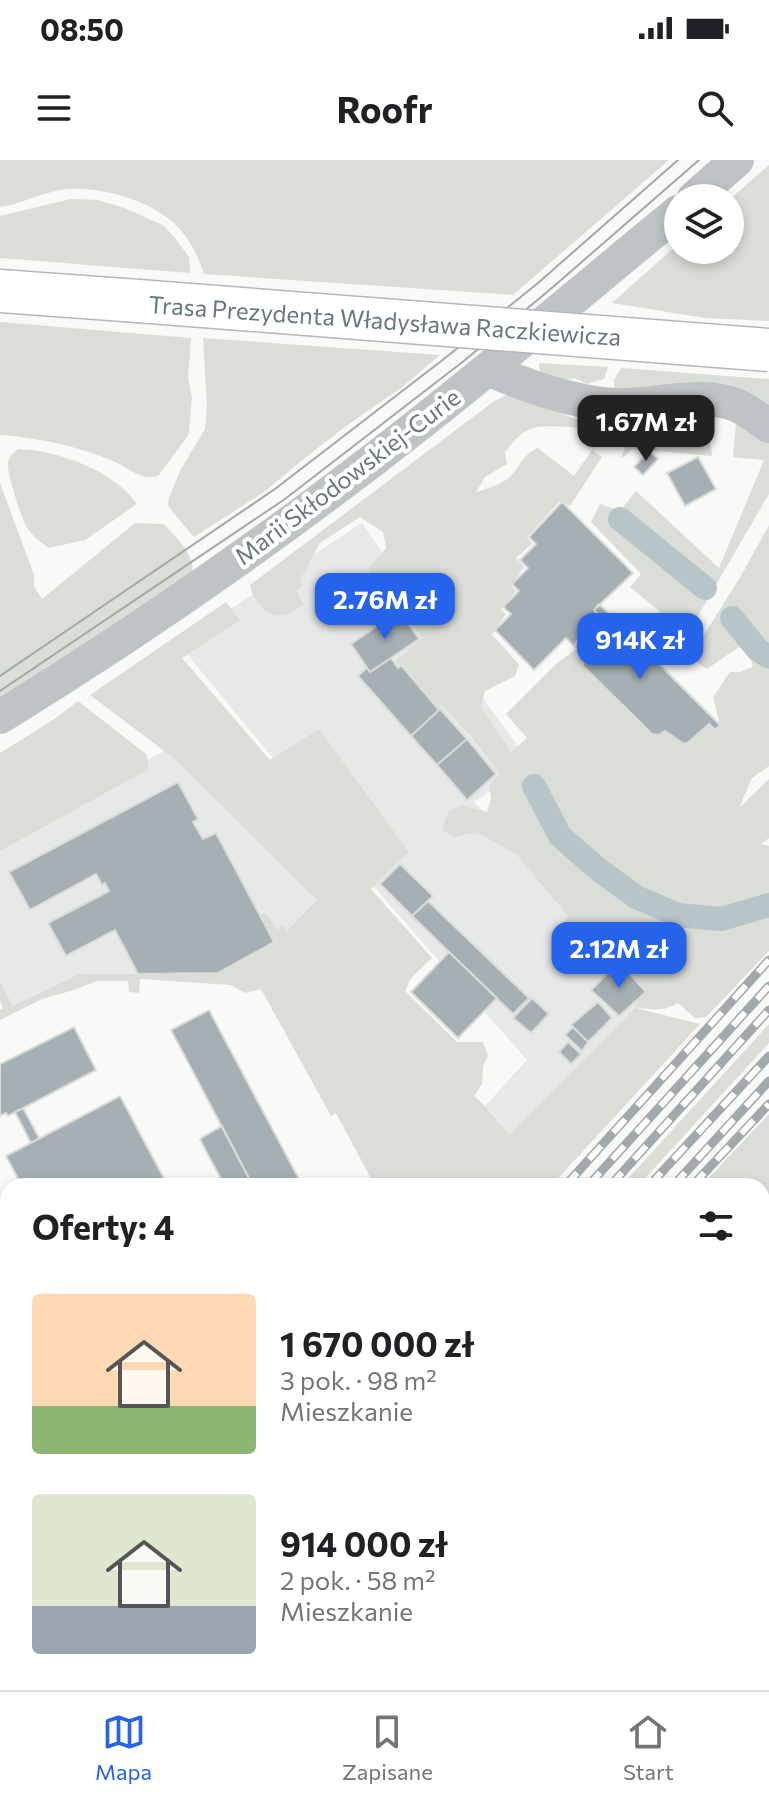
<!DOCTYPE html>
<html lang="pl">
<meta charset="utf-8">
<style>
:root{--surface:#fff;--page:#f2f2f2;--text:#202124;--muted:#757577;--line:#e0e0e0;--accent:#2563eb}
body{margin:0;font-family:Commissioner,sans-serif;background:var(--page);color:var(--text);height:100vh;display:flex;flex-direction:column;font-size:30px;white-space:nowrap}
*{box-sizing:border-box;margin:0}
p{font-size:26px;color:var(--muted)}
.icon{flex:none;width:44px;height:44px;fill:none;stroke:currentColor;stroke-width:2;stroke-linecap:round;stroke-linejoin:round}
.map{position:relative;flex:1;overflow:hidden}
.sheet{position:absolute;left:0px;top:1018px;width:770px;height:512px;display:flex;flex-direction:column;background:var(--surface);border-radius:24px 24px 0 0;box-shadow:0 4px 12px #0003}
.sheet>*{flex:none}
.buttons{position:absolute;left:664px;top:24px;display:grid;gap:16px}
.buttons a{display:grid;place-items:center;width:80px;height:80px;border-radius:50%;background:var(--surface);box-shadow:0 4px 12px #0003;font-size:40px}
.price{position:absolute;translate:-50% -68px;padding:0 18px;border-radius:16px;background:var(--accent);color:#fff;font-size:26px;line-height:52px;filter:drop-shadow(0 2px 4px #0008)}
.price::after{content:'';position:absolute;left:50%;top:48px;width:24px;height:18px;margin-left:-12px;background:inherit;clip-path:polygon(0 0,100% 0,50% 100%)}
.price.selected{background:#222;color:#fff}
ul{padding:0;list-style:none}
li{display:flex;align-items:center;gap:24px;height:200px;padding:0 32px}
li span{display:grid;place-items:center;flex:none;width:224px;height:160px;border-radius:8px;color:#555}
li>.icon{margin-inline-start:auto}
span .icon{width:96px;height:96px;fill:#fffc;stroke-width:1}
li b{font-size:34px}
h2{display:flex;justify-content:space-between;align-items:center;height:96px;padding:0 32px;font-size:34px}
.status{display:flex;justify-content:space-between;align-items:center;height:56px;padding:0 40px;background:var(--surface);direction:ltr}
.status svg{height:22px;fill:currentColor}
header{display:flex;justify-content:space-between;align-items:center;height:104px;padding:0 32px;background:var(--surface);font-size:36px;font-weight:700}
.dock{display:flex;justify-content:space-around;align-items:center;height:112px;border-top:2px solid var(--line);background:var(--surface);font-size:22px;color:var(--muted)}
.dock a{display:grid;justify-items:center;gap:4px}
.dock .selected{color:var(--accent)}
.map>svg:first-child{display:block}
.built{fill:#e7e9e8}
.green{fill:#daded7}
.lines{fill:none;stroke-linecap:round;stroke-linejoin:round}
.canal{stroke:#b8c5c8;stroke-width:24}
.building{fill:#a6b0b4;stroke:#dbdbd9;stroke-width:2}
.major-casing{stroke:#b2b8bb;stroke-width:45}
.minor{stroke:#bec4c6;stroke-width:34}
.major{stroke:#fff;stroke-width:42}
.tram{stroke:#a1a9ad;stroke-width:2}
.rail-casing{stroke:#a1a9ad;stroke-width:9}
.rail{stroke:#fff;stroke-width:6;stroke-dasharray:18;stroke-linecap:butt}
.major-bridge-casing{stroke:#b2b8bb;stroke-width:45;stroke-linecap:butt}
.major-bridge{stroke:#fff;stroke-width:42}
.labels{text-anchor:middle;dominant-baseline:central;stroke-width:8;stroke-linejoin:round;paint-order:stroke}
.street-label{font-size:24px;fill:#667880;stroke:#fff}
</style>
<div class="status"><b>08:50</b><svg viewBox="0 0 49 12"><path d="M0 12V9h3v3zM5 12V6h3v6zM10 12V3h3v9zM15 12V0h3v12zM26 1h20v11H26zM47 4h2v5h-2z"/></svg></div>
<header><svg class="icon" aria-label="menu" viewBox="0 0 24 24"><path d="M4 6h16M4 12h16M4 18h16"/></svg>Roofr<svg class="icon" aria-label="search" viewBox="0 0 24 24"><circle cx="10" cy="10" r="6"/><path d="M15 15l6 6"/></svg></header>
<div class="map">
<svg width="769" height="1530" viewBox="0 0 769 1530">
<rect width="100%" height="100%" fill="#f9f9f7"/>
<path class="built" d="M362,363L472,523L531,604L474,642L662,831L509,975L485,946L527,900L364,716L323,659L178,483Z
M169,588L324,740L283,786L222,818L79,814L12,848L0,826V683Z
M0,1165L8,1181V1522H14L6,1530H0Z
M762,1228L769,1229V1530H375L383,1522H762Z"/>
<path class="green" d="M0,0H669L513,135L204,114C198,96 190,79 176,65C151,40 95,24 60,30C39,34 21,44 0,47Z
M769,5V161L705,158L612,143L678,84V90H730V39Z
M71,39L98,40L124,48L163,65L175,78L189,97L190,113L0,98V56Z
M0,162L191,178L188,216L192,238L189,274L159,315C143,323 128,307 113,301C78,286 38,278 0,275Z
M203,178L440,195L401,228L346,266L300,302L264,332L194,377L171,350L168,344L169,338L181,309L205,269L207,246Z
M539,203L608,207L604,219L587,224L575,218L559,221L540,214Z
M621,208L769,219V254L614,234V220Z
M512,232L575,259H601L610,268L603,270C586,269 545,263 530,269C519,274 512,283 505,292L507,304L485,317L476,332C484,330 498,325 506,320C518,312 521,295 538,288L574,316L592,290L602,297L570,346L560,341L527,377L532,384L516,398L524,407L511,425L516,431L501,449L506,454L492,475L519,504L515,516L485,531L481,547L511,592L527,578L506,554L555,505L576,489L584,498L583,506L652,574L660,575L665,571L684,584L690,582L709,564L715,570L720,565L713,537L730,512H740L752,507L751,495L739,487L707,509L699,504L694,491L742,414L769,365V606L752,618L739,648L769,619V678L761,684L769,686V791L706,857L695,858L678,843C663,852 651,850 634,846L647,830L586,772L579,771L569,781L563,776L561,767L568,756L516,694L476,672L454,677L442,670L449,650L462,645L487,652L491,638L489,626L500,614L471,576L441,545L438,547L402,503L398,504L396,500L422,478L396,440L373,453L366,450L355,431L374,420L368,409L386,388L383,372L360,357L320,383L300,420L302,426L296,431L304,444C299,447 293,452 287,454C268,461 253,441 250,425L493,242Z
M698,255C707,269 711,279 712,296L632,289L621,299L628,279L642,257Z
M736,264L769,277V334L695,461L672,466L659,451L630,427L641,414L591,362L600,344L620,351L636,331L719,408L764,300L733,297Z
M18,289C58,290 114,311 137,344L85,380L49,388C40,382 32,376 26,366C21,356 7,314 8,304C8,297 13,293 18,289Z
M0,323L34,415V426L42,439L135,363L164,364C177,379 194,393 193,414L0,541Z
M226,442L240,460L182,498L270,600L319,569L409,692L371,729L432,798L411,818L405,831L457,882H483L488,896L483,906L482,924L474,936L485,946L509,975L635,848L700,864L551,1026H375L336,953L331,956L261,829L245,833L230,825L140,819L139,833L129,832L128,821H97L74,830L42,839L0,860V850L3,848L0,841V822L13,846L79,814H219V812L275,784L260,755L266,754L278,770L283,765L287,771L317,740L175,599L90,535Z
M78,541L146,594L149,604L147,610L0,691V593L56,558Z
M769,864V883L638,1026H621Z
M769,954V1229L762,1228V1026H701Z
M8,1044V1125L0,1110V1048Z
M8,1378V1440L0,1448V1383Z
M224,1522H383L375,1530H216Z"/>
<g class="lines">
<path class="canal" d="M620,359L705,428
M732,458L758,490L769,497
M534,626L560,676L599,710L636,737L678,755L721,759L769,745"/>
</g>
<path class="building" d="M649,291L658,299L643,315L634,307Z
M698,297L716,329L685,346L667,313Z
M562,342L633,413L594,450L600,456L576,482L575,487L566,478L534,510L495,470L511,454L503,447L519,431L512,424L528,408L520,400L536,384L529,377Z
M599,444L720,565L715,570L709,564L689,582L684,584L665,571L659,575L652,574L583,506L584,498L576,489L575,484L600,456L594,450Z
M399,451L419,479L370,512L351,484Z
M391,498L398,508L401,505L439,550L411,576L358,516L367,508L370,512Z
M440,549L467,579L437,605L411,576Z
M467,579L496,614L467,640L437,605Z
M178,622L198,659L193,662L203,679L216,673L274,782L218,813L138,814L115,770L66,796L48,763L109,731L105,723L102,725L96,714L30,750L9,712Z
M400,704L433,736L412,756L380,724Z
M428,741L529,838L513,854L412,756Z
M449,792L497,838L458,878L411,832Z
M619,802L646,832L619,856L591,830Z
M532,838L549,854L531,873L513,858Z
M598,842L612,858L588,882L571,865Z
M209,850L299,1019L304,1026H253L171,870Z
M74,867L96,910L8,956L6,953L0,956V904Z
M573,867L588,882L582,891L565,875Z
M568,882L581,894L571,904L559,892Z
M120,936L168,1026H22L6,996Z
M23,948L39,978L31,983L15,952Z
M222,966L253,1026H225L208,995L200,979Z
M8,1235V1265L0,1250V1239Z
M769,1383V1493L762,1498V1388Z
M584,1522H730L719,1530H590Z"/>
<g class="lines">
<defs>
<path id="major" d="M0,131L138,141"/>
</defs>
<use href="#major" class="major-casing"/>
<path class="minor" d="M694,38L737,0
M488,209C526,226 573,242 614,245C652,247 702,230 738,246C749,251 759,259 769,266
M0,557C117,485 230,408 340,325C456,238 566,144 678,52"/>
<use href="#major" class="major"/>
<path class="tram" d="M0,516L275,329L449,195L538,123L678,0
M0,531L285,339L465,200L553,127L699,0"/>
<defs>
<path id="rail" d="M565,1026L769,800
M588,1026L769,826
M610,1026L769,850
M649,1026L769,896
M673,1026L769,921
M692,1026L769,944
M79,1530L86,1522
M100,1530L108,1522
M123,1530L131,1522
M161,1530L169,1522
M185,1530L193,1522
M207,1530L215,1522"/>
</defs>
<use href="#rail" class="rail-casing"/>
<use href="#rail" class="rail"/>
<defs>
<path id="major-bridge" d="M138,141L769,190"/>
</defs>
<use href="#major-bridge" class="major-bridge-casing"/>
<use href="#major-bridge" class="major-bridge"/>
</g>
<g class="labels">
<g class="street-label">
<text transform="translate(385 160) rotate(4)">Trasa Prezydenta Władysława Raczkiewicza</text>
<text transform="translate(347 316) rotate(-37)">Marii Skłodowskiej-Curie</text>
</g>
</g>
</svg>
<div class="buttons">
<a><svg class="icon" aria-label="layers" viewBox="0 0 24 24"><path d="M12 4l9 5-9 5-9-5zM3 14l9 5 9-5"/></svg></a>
</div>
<b class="price selected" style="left:646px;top:303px">1.67M zł</b>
<b class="price" style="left:385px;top:481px">2.76M zł</b>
<b class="price" style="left:640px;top:521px">914K zł</b>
<b class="price" style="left:619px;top:830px">2.12M zł</b>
<section class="sheet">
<h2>Oferty: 4<svg class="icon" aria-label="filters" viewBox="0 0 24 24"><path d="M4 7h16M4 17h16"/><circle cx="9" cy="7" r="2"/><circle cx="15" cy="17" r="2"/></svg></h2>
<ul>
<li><span style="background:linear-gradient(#ffd9b3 70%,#8fb573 0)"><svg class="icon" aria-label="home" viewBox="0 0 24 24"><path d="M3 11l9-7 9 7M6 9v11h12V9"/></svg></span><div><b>1 670 000 zł</b><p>3 pok. · 98 m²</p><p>Mieszkanie</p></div></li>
<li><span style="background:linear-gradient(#dfe7d0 70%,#9aa5b1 0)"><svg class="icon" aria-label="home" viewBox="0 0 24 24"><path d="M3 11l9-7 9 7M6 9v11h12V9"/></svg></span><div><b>914 000 zł</b><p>2 pok. · 58 m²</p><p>Mieszkanie</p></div></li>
</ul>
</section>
</div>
<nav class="dock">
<a class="selected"><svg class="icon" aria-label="map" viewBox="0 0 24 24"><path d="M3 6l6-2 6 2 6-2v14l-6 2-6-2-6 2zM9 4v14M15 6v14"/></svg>Mapa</a>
<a><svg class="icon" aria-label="saved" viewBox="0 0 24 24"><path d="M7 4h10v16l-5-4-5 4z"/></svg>Zapisane</a>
<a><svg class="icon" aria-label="home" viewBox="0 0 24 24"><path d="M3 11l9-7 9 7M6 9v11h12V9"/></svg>Start</a>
</nav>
